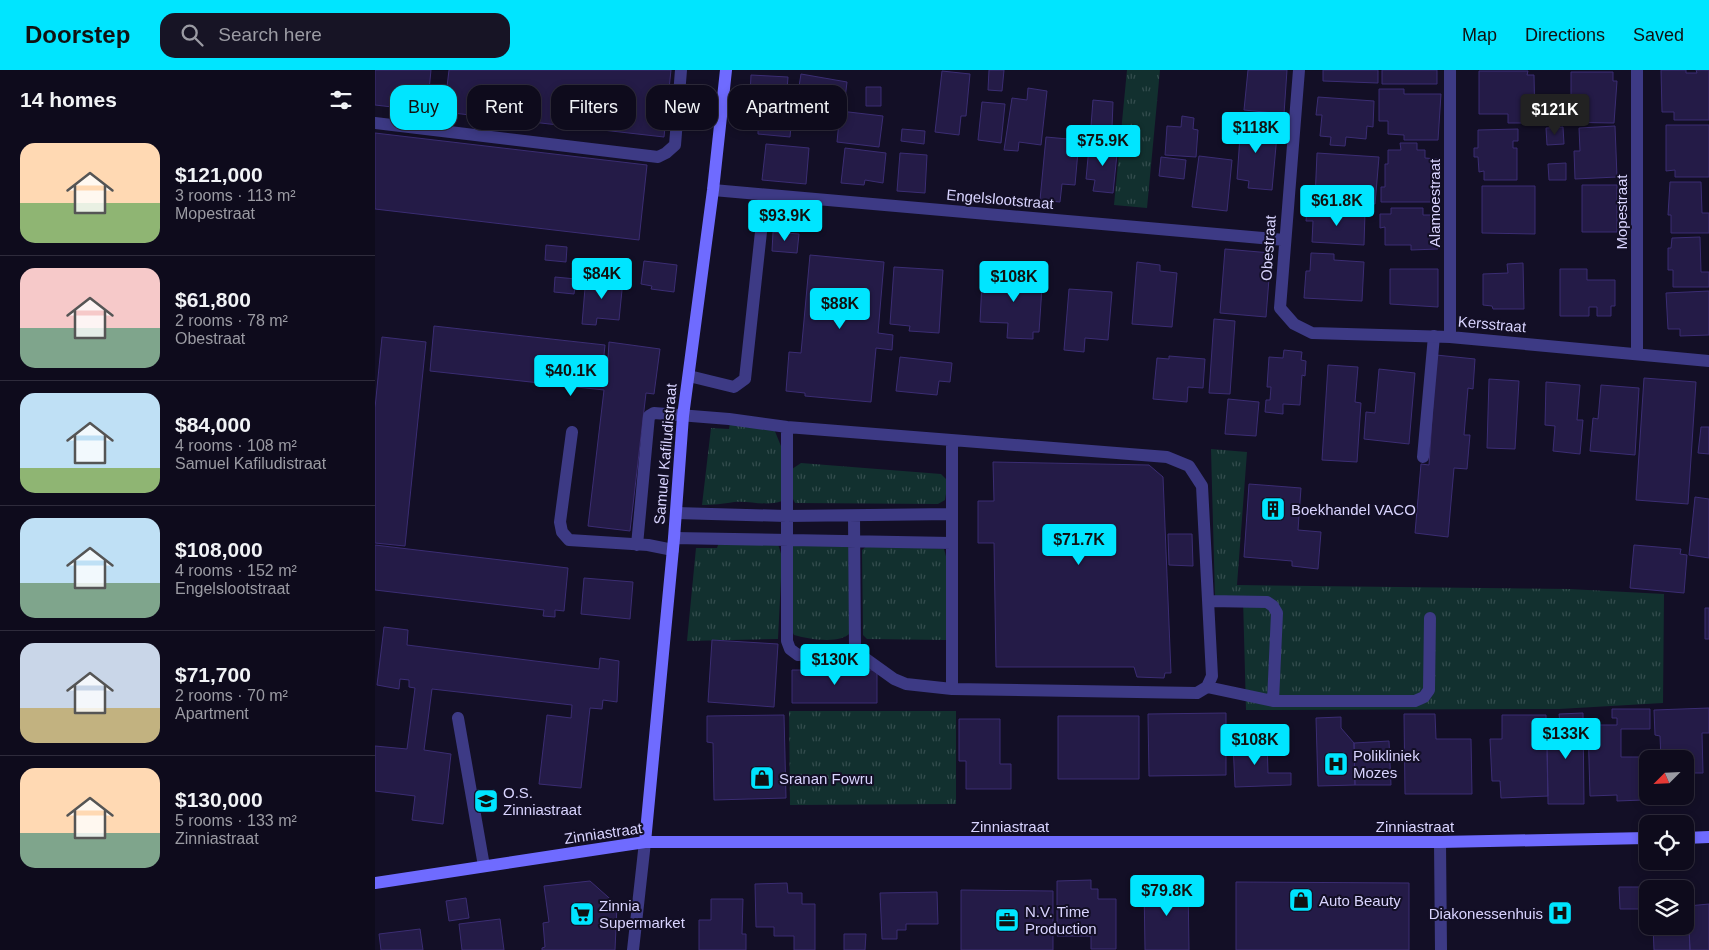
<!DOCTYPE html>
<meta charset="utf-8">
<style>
:root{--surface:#0e0b1c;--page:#171425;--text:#f1f3f6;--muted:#9b9ba3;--line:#2e2b3b;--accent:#00e5ff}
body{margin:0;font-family:Arial,sans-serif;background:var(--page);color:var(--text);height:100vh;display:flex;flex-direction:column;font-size:19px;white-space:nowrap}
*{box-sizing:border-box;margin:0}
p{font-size:16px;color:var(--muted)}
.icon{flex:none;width:28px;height:28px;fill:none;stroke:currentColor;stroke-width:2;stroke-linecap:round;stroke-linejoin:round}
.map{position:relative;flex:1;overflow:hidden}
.side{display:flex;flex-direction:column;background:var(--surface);width:375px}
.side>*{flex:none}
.top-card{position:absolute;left:15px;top:15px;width:475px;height:45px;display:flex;gap:10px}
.needle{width:32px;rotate:246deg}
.tools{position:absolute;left:1264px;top:680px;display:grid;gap:10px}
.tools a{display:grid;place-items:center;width:55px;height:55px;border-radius:10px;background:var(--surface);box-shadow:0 2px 8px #0003,0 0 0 1px var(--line);font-size:25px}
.price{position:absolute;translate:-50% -42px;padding:0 11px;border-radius:5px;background:var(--accent);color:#111;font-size:16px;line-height:32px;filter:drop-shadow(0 1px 2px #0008)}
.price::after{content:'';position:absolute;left:50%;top:30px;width:15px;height:11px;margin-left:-8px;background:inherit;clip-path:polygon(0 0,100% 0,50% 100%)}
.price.active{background:#222;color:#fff}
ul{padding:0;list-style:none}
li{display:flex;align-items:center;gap:15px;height:125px;padding:0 20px}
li+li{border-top:1px solid var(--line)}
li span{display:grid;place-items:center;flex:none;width:140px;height:100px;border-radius:15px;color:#555}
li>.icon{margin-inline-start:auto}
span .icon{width:60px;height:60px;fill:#fffc;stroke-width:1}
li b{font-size:21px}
h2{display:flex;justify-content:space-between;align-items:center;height:60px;padding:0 20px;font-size:21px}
.tag{padding:0 18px;border-radius:15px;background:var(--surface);box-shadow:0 2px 8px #0003,0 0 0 1px var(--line);font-size:18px;line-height:45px}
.tag.active{background:var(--accent);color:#111}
header{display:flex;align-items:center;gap:30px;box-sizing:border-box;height:70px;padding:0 25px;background:var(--accent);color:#111}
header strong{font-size:24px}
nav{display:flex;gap:28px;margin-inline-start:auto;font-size:18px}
.search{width:350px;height:45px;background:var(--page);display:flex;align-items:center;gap:12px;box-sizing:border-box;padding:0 18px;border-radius:15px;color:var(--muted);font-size:19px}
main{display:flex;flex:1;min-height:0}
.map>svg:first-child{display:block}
.grass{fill:url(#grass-tufts)}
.building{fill:#241b47;stroke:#3b2d73}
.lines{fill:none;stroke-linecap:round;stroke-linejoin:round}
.lane{stroke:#3d3a85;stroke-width:12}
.street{stroke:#3d3a85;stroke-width:12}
.secondary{stroke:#6f6bff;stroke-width:12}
.labels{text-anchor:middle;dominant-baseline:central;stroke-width:4;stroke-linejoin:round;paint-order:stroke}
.street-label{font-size:15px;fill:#d9d4ff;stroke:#130f26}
.poi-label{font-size:15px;fill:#d9d4ff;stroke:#130f26;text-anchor:start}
</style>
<header>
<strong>Doorstep</strong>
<div class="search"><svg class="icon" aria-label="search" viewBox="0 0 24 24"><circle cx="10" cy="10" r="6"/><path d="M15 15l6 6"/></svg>Search here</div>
<nav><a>Map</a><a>Directions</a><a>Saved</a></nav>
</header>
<main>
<section class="side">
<h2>14 homes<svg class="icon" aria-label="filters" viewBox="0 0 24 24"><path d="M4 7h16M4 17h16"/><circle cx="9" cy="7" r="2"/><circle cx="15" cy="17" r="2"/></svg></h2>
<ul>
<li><span style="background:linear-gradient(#ffd9b3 60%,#8fb573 0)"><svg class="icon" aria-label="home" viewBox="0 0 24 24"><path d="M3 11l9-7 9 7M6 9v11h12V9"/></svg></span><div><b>$121,000</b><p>3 rooms · 113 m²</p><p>Mopestraat</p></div></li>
<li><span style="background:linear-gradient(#f6c9c9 60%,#7fa58c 0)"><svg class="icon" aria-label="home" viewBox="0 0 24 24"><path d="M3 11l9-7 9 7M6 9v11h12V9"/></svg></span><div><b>$61,800</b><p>2 rooms · 78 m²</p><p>Obestraat</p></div></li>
<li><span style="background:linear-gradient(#bfe0f5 75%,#8fb573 0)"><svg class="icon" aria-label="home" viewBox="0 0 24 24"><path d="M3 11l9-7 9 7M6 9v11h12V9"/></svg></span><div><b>$84,000</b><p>4 rooms · 108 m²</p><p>Samuel Kafiludistraat</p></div></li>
<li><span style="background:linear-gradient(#bfe0f5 65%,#7fa58c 0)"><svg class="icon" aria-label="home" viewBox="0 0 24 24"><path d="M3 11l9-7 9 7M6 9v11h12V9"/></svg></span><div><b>$108,000</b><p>4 rooms · 152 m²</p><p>Engelslootstraat</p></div></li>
<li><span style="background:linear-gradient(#c9d6e8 65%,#c2b280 0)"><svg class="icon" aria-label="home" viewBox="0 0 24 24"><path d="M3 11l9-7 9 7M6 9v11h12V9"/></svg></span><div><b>$71,700</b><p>2 rooms · 70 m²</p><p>Apartment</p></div></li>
<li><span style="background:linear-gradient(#ffd9b3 65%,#7fa58c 0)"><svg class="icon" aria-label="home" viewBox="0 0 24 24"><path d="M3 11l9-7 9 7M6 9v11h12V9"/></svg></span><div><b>$130,000</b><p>5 rooms · 133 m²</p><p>Zinniastraat</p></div></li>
</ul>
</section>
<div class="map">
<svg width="1334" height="880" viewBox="0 0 1334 880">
<defs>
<pattern id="grass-tufts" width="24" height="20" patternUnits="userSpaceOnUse" patternTransform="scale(1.25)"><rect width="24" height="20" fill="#12302f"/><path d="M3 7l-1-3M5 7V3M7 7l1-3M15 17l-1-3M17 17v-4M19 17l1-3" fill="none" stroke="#344d4e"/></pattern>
</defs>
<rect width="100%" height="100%" fill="#130f26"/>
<path class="grass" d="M752,0H785L772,138L739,135Z
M355,353L399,359L408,381L407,431C390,437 375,430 359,432C347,434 339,435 327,435L336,358L354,359Z
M836,379L872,382L862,515L1194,519L1289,524L1288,633L1184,639L871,640L868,528H840Z
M426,393L566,404L573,411L570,430L563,434L420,433L417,427V399Z
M344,472L403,474L407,487L403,569L312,571L321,478H342Z
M474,474L476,562C466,575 433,569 419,565L416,559V475Z
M494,474L569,479L572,490L571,570L492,569L488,565L487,480Z
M414,641H581V734L415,735Z"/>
<path class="building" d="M0,0H56L52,41L0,35Z
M74,0H296L289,67L69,42Z
M614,0H629L627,21L613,20Z
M873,0H912L909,44L869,40Z
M948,0H1003V13L948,11Z
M1007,0H1062V14H1007Z
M1286,0H1311V3H1322L1321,0H1334V50H1299V42H1287Z
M567,1L595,4L591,46H586L584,65L560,62Z
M1104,1H1153L1152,5H1159L1160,53H1133V44H1104Z
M1196,2H1238V11H1242L1239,53L1178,52V48H1172L1171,28H1184V38H1196Z
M426,4L472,12L469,37L422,29Z
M376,5L413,7L412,20H406L405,27L375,25Z
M491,17H506V36H491Z
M653,18L672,21L666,75L644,72L643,81L629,80L637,28L652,30Z
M1004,19H1029V24H1066L1063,70H1029V65L1013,64V51H1004Z
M943,27L999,31L998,57L992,56L991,69L971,67L970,76L955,75L956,67L945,66L947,45H941Z
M718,30L738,32L737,58L716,56Z
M387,32L418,35L415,67L383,64V59H377L380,35L386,36Z
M607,32L630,34L626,73L603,70Z
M465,41L508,46L504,77L462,72Z
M807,46L819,48L818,59L823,60L821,87L790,85L792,56L806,57Z
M862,48L887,51V57H893L892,64L902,65L897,120L873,118L874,111L862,109L865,66H861Z
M1291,55H1334V107H1300V100L1291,101Z
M1240,56L1242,107L1200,109L1199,81H1205L1204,58Z
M1188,57L1189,74L1172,75L1171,58Z
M527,59L550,61L549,74L526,71Z
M1143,59V71H1138V78H1142V110H1109V101L1104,102L1103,87H1099V78H1103V60Z
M0,63L272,95L264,170L0,139Z
M671,67L704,70L700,115L687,114L685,132L665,130Z
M730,73L743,74L738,123L718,121L720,110L711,109L714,77L730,79Z
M1025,73H1042V80H1050V88L1063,89V132H1006V117H1010V94H1013V80H1026Z
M391,74L434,78L431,114L387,110Z
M470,78L511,83L508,113L490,110L489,115L466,113Z
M525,83L552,85L550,123L522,121Z
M942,83L1004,87L1000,134L940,130Z
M824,86L857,90L852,141L817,137Z
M786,87L811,90L809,109L784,106Z
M1191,93V110H1174L1173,94Z
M1295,112H1326L1327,143H1334V163H1296V145H1293Z
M1207,115H1242V162H1207Z
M1107,116H1160V164L1107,163Z
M1016,138H1048V145H1062L1063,179L1036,180V175H1010V157L1005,158V144H1016Z
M932,139L990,142L989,175L937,172L938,151H931Z
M398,162L424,164L422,183L397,181Z
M1325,167L1326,202H1334V217H1298V200H1293V178H1296L1297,168Z
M171,175L192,177L191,192L170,190Z
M850,179L896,183L891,247L845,243Z
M936,183L959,184V190L989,192L987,231L929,228L931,201H935Z
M435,185L509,192L503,263L518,265L517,280L501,278L496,332L430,326V323L411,321L414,282L426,283Z
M269,191L302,195L299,222L276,219L277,216L266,214Z
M762,192L785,195V201L802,203L797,257L757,254Z
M1148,193L1149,239H1118L1117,236L1108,235V204L1133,203L1132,194Z
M519,197L568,200L564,263L534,261L535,256L515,254Z
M1015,199H1063V237L1015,234Z
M1185,199H1212V210H1240V236H1236V246H1222V237H1214V246H1185Z
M635,200L668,202L664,262H658V269L632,268L633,253L605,252L607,212L634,213Z
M211,206L248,210L244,250L222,248L221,255L207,254Z
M180,207L201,209L199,224L179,222Z
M694,219L737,222L733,270L710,268L709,282L689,280Z
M1334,221V265L1305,266V259H1293L1291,223Z
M839,249L860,251L855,324L834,323Z
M59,256L230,275L227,304L232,305L234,272L285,279L279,324L271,323L255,461L213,456L229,320L55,301Z
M7,267L51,272L30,476L0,473V338Z
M909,280L927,282L926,290L931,291L930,306L927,305L925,335L908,334V344L890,342L891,330H895L896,317H892L894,287L908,288Z
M1061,285L1100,289L1098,319L1093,318L1089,365H1095L1092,399L1079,398L1073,467L1040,463L1046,394L1054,395Z
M794,286L830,289L828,318L813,317L812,332L778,329L782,288L794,289Z
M525,287L577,293L575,312L564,311L562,325L521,321Z
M953,295L983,297L980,332L986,333L982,392L947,390Z
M1004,299L1040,303L1034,374L989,369L991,342L1000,343Z
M1269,308L1321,312L1313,434L1261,430Z
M1114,309L1144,311L1140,379L1112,378Z
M1171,312L1205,315L1202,350H1208L1205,384L1178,381L1180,356L1170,355Z
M1226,315L1264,318L1260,385L1215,381L1218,348L1223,349Z
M853,329L884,332L881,366L850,364Z
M1326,357H1334V384L1323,383Z
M618,392L774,395L788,407L796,603H790L789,608L762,607L759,597H621L619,473H603V431H619Z
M874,414L926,418L923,460L946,462L943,499L917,496V491L869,487Z
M1320,427L1334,429V488L1314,485Z
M793,464H817L818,496L794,495Z
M0,475L193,498L189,541L180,540V547L168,546L169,540L0,520Z
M1259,475L1306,479L1305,484L1312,485L1309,523L1255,518Z
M209,508L258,512L255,549L206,544Z
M1330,538H1334V569H1330Z
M9,557L33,560L32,575L224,599L225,588L244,591L242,632L228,630L227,639L215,638L206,718L164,714L172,645L196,648L197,635L57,619L49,680L76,684L68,754L37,750L40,726L0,721V676L32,679L40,618L34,617V610L25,609L24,619L2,615Z
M337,570L403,574L399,637L333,632Z
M417,600H502V633H417Z
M1334,638V663H1327L1328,703H1319V713H1310V689H1286L1285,666L1280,665L1279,640Z
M1237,639H1275V659H1246V687H1276L1272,689V720H1268V730L1242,731V725L1215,726L1213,655H1242V648H1237Z
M851,643V705L774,706L773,644Z
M1208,643L1209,734H1173L1172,653H1185L1184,644Z
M1029,644H1060L1061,669H1096L1097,724H1030Z
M409,645L411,728L339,730L338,673L332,672V646Z
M1127,645H1171L1173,726L1126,728L1125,711H1117L1115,669H1127Z
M683,646H764V709H683Z
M966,647V658L979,673L980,715L943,716L941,648Z
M584,649H625V694H636V719H591V691H584Z
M892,671L893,703H916V715L860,717L858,672Z
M1014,671L1016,715H980L979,673Z
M716,810V819H723V829H741V879H716V866H682V811Z
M215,811L242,835L240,880H167V878L170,877L168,853L174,852L169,816Z
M861,812L1034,813V880H861Z
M412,813L413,823H427V834H440V880H419V866H399V857H381L380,814Z
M813,814L814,880H770L769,815Z
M1244,817H1273L1272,839H1245Z
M586,820L678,821V880H586Z
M562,822L563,854H531V860H522V869H507L505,823Z
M91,828L94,848L74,851L71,831Z
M336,829H368L367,864H371V880H324V850H336Z
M1334,834V880H1315L1313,836Z
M1310,836H1313L1315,880H1279L1278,856H1310Z
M125,849L129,880H87L84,854Z
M45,859L48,880H6L4,864Z
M469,864H491L490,880H469Z"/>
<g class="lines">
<path class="lane" d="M0,53L283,87L291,83L300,75L306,0
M314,306L359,317L370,309L390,125
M412,357V571L415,579L423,585L480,581L479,446
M197,362L185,452L187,462L194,470L273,475L298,480
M577,371V619
M1048,387L1059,266
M301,443L411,446L577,444
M299,468L576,473
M262,475L274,346L279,343L354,349L412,357L792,387L814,396L827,416L837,606L832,617L822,623L577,619L531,614L519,609L480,581
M834,531L892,532L898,536L902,543L898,631
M832,617L898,631H1040L1049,627L1054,620L1055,548
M83,648L109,796"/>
<path class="street" d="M924,0L905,238L919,254L937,263L1075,267L1334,291
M1262,0V284
M338,120L910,170
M1075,267V0
M1065,772L1066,880
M258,880L270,772"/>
<path class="secondary" d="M1310,768L1334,767
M270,772L299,468L308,346L338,120L351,0
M0,813L270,772H1065L1272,768"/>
</g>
<defs>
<symbol id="building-square" viewBox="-11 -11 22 22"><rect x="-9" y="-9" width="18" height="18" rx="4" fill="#00e5ff" stroke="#130f26"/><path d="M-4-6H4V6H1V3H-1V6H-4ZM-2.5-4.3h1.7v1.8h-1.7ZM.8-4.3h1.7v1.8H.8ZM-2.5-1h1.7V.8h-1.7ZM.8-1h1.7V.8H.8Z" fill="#111"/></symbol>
<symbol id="hospital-square" viewBox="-11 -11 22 22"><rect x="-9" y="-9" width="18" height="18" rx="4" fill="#00e5ff" stroke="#130f26"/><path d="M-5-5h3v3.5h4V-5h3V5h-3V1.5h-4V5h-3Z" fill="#111"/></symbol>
<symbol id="shop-square" viewBox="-11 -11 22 22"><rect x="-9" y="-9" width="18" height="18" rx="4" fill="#00e5ff" stroke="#130f26"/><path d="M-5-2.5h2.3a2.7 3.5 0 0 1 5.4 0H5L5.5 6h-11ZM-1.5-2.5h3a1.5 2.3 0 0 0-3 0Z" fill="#111"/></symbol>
<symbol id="school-square" viewBox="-11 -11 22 22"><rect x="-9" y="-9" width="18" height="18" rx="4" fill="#00e5ff" stroke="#130f26"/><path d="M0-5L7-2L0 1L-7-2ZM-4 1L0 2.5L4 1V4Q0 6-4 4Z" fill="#111"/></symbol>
<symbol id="supermarket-square" viewBox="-11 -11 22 22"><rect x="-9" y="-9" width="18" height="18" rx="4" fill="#00e5ff" stroke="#130f26"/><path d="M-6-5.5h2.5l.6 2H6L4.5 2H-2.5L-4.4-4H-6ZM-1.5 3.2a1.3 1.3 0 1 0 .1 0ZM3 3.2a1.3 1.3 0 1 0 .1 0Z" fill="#111"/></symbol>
<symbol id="office-square" viewBox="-11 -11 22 22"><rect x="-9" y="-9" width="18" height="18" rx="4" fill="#00e5ff" stroke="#130f26"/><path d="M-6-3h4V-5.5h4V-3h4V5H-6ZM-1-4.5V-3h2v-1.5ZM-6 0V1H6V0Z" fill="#111"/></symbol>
</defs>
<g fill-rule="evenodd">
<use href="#building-square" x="884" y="425" width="28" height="28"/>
<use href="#hospital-square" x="947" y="680" width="28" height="28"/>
<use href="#shop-square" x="373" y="694" width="28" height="28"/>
<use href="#school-square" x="97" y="717" width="28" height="28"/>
<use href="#shop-square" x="912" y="816" width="28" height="28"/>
<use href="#hospital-square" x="1171" y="829" width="28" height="28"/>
<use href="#supermarket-square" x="193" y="830" width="28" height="28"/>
<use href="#office-square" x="618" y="836" width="28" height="28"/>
</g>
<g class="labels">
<g class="street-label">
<text transform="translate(625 129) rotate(5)">Engelslootstraat</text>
<text transform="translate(1059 133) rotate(-90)">Alamoestraat</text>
<text transform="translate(1246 142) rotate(-90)">Mopestraat</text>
<text transform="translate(893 178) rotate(-86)">Obestraat</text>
<text transform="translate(1117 254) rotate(5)">Kersstraat</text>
<text transform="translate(290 384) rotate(-85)">Samuel Kafiludistraat</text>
<text x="635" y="756">Zinniastraat</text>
<text x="1040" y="756">Zinniastraat</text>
<text transform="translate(228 763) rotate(-8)">Zinniastraat</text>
</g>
<g class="poi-label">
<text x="916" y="439">Boekhandel VACO</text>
<text x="978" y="685">Polikliniek<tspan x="978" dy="17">Mozes</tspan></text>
<text x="404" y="708">Sranan Fowru</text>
<text x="128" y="722">O.S.<tspan x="128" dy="17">Zinniastraat</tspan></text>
<text x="944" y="830">Auto Beauty</text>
<text x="224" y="835">Zinnia<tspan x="224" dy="17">Supermarket</tspan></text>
<text x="650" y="841">N.V. Time<tspan x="650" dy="17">Production</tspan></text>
<text x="1168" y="843" text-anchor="end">Diakonessenhuis</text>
</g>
</g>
</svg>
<div class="tools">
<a><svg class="needle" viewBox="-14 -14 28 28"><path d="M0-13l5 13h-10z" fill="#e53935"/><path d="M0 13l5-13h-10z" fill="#9b9ba3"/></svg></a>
<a><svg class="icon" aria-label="locate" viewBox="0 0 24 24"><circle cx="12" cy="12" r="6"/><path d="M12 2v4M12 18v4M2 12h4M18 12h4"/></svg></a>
<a><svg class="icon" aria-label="layers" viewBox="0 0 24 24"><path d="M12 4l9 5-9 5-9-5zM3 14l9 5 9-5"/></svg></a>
</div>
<b class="price active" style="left:1180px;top:66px">$121K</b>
<b class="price" style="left:881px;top:84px">$118K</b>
<b class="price" style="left:728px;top:97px">$75.9K</b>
<b class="price" style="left:962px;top:157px">$61.8K</b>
<b class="price" style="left:410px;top:172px">$93.9K</b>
<b class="price" style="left:227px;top:230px">$84K</b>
<b class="price" style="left:639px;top:233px">$108K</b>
<b class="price" style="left:465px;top:260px">$88K</b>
<b class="price" style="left:196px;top:327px">$40.1K</b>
<b class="price" style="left:704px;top:496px">$71.7K</b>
<b class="price" style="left:460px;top:616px">$130K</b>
<b class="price" style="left:1191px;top:690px">$133K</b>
<b class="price" style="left:880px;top:696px">$108K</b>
<b class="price" style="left:792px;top:847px">$79.8K</b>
<div class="top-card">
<a class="tag active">Buy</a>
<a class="tag">Rent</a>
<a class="tag">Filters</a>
<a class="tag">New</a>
<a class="tag">Apartment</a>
</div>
</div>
</main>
